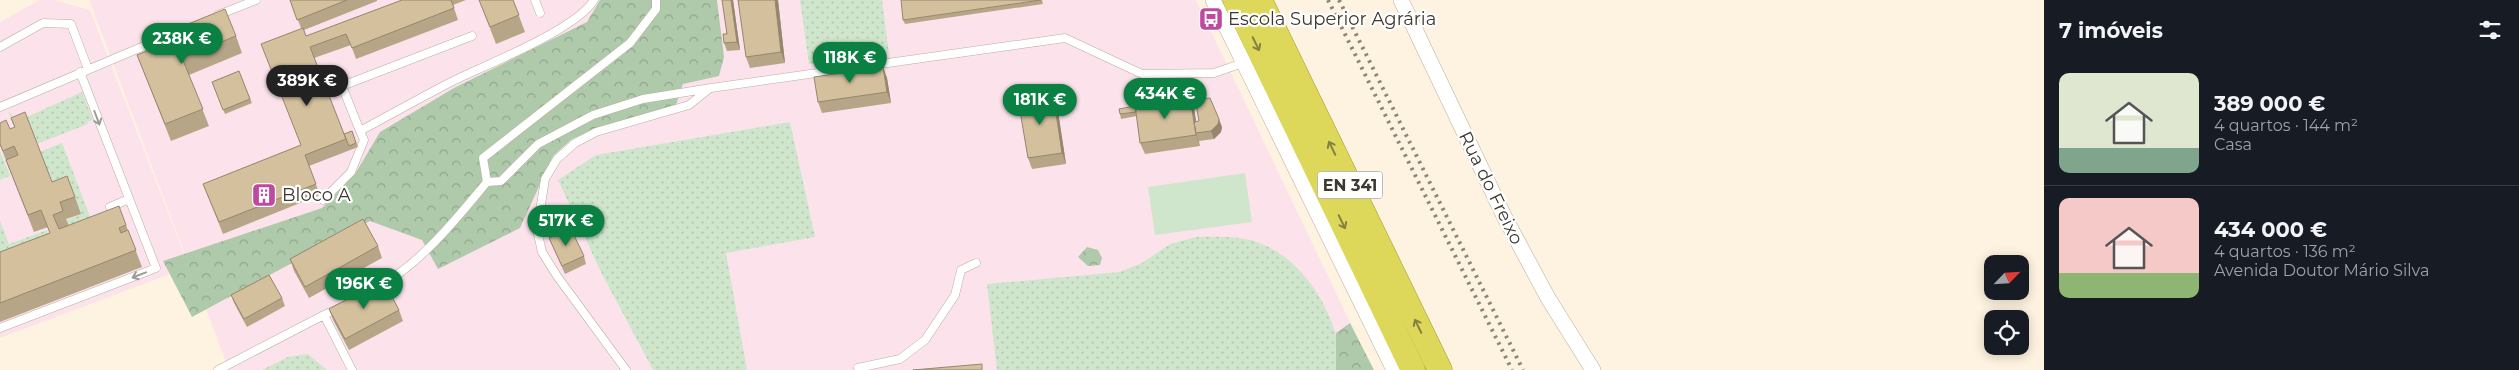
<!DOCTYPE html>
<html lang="pt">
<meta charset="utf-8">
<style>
:root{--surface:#171b24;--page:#20242c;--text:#f1f3f6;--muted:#9ea1a6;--line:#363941;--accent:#0b8043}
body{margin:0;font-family:Montserrat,sans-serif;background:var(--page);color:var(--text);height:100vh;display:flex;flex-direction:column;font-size:19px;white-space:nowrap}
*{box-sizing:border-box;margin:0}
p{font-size:16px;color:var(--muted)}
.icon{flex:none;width:28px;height:28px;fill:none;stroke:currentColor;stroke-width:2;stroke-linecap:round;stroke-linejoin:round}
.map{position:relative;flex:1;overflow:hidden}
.details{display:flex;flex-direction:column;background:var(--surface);width:475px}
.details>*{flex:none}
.needle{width:32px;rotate:65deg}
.buttons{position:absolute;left:1984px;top:255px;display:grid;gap:10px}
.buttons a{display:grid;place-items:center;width:45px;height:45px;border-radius:10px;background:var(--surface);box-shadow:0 2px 12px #0003;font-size:25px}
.price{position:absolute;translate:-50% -42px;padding:0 11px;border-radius:18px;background:var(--accent);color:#fff;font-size:16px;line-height:32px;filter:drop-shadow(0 1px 2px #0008)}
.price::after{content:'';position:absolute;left:50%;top:30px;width:15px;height:11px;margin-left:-8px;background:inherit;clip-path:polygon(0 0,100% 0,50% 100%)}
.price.selected{background:#222;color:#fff}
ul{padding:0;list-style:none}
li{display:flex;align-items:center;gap:15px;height:125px;padding:0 15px}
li+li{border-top:1px solid var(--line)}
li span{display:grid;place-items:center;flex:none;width:140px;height:100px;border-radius:10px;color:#555}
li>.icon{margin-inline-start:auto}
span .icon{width:60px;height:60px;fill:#fffc;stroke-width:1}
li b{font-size:21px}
h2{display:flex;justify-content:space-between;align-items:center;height:60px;padding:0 15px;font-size:21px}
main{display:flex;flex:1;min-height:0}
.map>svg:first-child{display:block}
.education{fill:#fce3eb}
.grass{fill:url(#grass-dots)}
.forest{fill:url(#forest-crowns)}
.park{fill:#cfe6cc}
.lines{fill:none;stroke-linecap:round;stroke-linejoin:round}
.service-casing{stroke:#b9ae9c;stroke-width:9}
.minor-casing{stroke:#b9ae9c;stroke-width:16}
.trunk-casing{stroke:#a09a30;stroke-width:25}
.service{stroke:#fff;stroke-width:8}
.minor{stroke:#fff;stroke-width:15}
.trunk{stroke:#ded85a;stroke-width:24}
.rail{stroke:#8d8579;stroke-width:4;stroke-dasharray:2.5 5;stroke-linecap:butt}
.wall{fill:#b7a588}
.shaded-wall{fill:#95866f}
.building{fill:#d5c09e;stroke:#95866f}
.oneway{stroke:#858043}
.oneway2{stroke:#9e9c98}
.labels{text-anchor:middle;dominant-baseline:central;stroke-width:4.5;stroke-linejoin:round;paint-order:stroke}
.shield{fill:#fff;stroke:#77746f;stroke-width:1}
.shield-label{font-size:16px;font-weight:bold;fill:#3d3831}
.poi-label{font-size:18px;fill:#3d3831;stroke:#fff;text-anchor:start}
.street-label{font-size:18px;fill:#3d3831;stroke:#fff}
</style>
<main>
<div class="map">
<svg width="2044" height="370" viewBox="0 0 2044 370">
<defs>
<pattern id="grass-dots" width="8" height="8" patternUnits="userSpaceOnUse" patternTransform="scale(1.25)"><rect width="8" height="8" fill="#cfe6cc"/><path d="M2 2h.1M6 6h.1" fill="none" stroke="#b3c6b0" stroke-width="1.8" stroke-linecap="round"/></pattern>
<pattern id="forest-crowns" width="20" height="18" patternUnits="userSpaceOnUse" patternTransform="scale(1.25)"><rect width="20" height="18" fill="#afcaab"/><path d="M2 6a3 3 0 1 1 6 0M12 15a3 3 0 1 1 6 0" fill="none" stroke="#90a58c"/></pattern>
</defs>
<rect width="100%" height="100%" fill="#fef3e0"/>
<path class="education" d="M40,0H54L90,10L189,267L0,338V22Z
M89,0H1196L1373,370H229Z"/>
<path class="grass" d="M800,0H882L889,53L809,64Z
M82,92L93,120L87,122L88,124L37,144L17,135L8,111L18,121Z
M790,122L815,237L726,253L747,370H653L602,274L558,180L596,155Z
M62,143L91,219L69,228L66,220L81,214L58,199L40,152Z
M0,151L10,176L0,180Z
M0,221L9,244L47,230L54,249L0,269Z
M1196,237C1219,237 1243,235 1264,245C1298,259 1325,298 1335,332C1339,343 1336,358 1336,370H997L987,284L1120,272L1142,263L1170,244Z
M308,354L327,370H262L288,357Z"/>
<path class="forest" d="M600,0H717L724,57L719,76L683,84L676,105L595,129L572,139L553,156L520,228L438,269L422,240L370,221L192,317L163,261L322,208L355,174L380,132L454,88L587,22Z
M1087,247L1098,250L1102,258L1100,265L1088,266L1078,257Z
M1350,323L1374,370H1336V333Z"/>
<path class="park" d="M1245,173L1252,222L1155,235L1148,187Z"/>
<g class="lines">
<defs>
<path id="service" d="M535,0L540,13
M218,15L256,0
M472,36L342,86L360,131C390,115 420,98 451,82C485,65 576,30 594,0
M0,47L43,23L71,24L88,69
M0,107L182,30
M487,182L483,158L630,43L656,9V0
M323,200L351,172L364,140L360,131
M110,207L129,199
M376,288C421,264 455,220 487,182L501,181L538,144L593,115L643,99L711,88L1065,38L1142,74L1214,73L1243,63
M339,308L324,315L352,370
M0,328L156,268L80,72
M858,368L900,359L925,340L955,295L961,270L976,263
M218,370L324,315
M626,370L557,276L542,252L537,230L545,179L557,159L575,143L596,132L689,105L709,89"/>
<path id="minor" d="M1213,0L1394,370
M1401,0L1504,216L1548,298L1593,370"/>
<path id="trunk" d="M1235,0L1413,370
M1260,0L1440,370"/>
</defs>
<use href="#service" class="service-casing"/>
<use href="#minor" class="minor-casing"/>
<use href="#trunk" class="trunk-casing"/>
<use href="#service" class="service"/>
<use href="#minor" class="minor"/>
<use href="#trunk" class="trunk"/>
<path class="rail" d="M1328,0L1512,370
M1339,0L1523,370"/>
</g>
<path class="wall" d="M290,0H377V1L304,30L306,36L402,0H466L453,5L458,20L356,59L351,45L314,58L344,134L352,131L358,147L309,166L320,195L223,234L203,184L301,145V28Z
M479,0H513L525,32L496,44Z
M733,0L740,50L727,51L724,43Z
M778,0L785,63L750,68L746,57Z
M1042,0L1043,4L905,24L903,20Z
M236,36L242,53L189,75L209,126L171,141L137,55Z
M883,67L887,78L891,103L822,113L818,102Z
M239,71L252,103L225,114L212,82Z
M1190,97L1194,108L1196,122L1222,127L1221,132L1214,139L1199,141L1200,146L1145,154L1140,143L1137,116L1121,119L1120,114Z
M1057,105L1066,164L1032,169L1028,158Z
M0,123L10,129L52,182L75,197L81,214L66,219L69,226L126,225L142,267L0,322V252L50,233L48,227L34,232L0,145Z
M549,238L584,256L586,264L565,274Z
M378,246L382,258L309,298L294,271L290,259Z
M231,295L282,298L285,306L247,327L234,303Z
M329,309L399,310L403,321L349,350L333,320Z"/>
<path class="shaded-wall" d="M731,0H733L740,50L737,42Z
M775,0H778L785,63L781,52Z
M883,67L887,78L891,103L887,92Z
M1053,93L1057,105L1066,164L1062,153Z
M1190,97L1194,108L1198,133H1196L1200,146L1196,135Z
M1219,119L1222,127L1221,132L1214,139L1211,131Z"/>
<path class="building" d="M290,0H347L297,20Z
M402,0H451L454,8L352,48L346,34L310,47L346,139L305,155L316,184L219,222L203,184L301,145L261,44L303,28L306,36Z
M479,0H513L519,15L490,27Z
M722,0H731L737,42L724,43L723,34H727Z
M738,0H775L781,52L746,57Z
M901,0H1041L903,20Z
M225,9L236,36L182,58L203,109L165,124L137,55L175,40L171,31Z
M883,67L887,92L818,102L814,77Z
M239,71L250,99L223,110L212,82Z
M1053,93L1062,153L1028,158L1018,99Z
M1190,97L1196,135L1140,143L1135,105Z
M1210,98L1219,119L1218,124L1211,131L1196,133L1194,122L1199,121L1196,104H1200L1199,99Z
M1135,106L1136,112L1120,114L1119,109Z
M25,112L52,182L67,176L75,197L60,202L63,211L53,215L59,229L119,206L126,225L119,228L121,233L128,230L136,250L0,303V252L50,233L41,210L28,215L6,160L18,155L14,146L3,151L0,144V123L6,120L10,129L15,127L11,118Z
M352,131L356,143L349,146L344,134Z
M363,219L378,246L305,287L290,259Z
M571,229L584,256L562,266L549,238Z
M269,275L282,298L244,319L231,295Z
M383,280L399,310L345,339L329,309Z
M982,364V370H913Z"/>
<defs><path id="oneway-shaft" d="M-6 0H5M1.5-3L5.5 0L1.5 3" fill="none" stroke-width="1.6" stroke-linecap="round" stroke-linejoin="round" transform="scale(1.25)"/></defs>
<g class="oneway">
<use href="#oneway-shaft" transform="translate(1256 44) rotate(64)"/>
<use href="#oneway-shaft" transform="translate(1332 148) rotate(-116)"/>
<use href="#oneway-shaft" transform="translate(1342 222) rotate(64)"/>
<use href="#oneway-shaft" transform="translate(1418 326) rotate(-116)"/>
</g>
<g class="oneway2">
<use href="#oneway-shaft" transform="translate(97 118) rotate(69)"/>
<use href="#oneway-shaft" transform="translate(139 275) rotate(159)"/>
</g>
<defs>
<symbol id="bus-square" viewBox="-11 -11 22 22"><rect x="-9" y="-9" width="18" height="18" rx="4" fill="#c049a0" stroke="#fff"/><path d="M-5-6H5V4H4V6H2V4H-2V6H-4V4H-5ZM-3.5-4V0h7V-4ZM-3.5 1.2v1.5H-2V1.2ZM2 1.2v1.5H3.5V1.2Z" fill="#fff"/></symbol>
<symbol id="building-square" viewBox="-11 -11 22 22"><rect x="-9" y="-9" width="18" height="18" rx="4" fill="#c049a0" stroke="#fff"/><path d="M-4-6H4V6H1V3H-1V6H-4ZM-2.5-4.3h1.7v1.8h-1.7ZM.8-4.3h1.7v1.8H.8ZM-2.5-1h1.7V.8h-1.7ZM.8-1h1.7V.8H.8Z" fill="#fff"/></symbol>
</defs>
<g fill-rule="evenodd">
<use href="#bus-square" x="1197" y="5" width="28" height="28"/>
<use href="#building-square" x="250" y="181" width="28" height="28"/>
</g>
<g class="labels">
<rect class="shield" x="1317.5" y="171.5" width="65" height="27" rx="4"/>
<g class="shield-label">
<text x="1350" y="185">EN 341</text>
</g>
<g class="poi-label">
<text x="1228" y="19">Escola Superior Agrária</text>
<text x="282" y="195">Bloco A</text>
</g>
<g class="street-label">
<text transform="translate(1491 188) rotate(64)">Rua do Freixo</text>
</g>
</g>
</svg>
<div class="buttons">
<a><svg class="needle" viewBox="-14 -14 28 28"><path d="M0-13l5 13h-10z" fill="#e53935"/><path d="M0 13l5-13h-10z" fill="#9ea1a6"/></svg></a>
<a><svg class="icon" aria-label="locate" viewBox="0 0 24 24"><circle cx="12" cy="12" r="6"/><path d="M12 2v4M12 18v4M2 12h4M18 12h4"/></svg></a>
</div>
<b class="price" style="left:182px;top:65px">238K €</b>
<b class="price" style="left:850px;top:84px">118K €</b>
<b class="price selected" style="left:307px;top:107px">389K €</b>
<b class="price" style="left:1165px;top:120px">434K €</b>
<b class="price" style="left:1040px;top:126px">181K €</b>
<b class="price" style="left:566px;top:247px">517K €</b>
<b class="price" style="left:364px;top:310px">196K €</b>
</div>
<section class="details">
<h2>7 imóveis<svg class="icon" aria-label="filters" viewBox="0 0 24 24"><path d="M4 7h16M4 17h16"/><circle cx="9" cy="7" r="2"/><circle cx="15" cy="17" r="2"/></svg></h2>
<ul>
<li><span style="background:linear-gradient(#dfe7d0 75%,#7fa58c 0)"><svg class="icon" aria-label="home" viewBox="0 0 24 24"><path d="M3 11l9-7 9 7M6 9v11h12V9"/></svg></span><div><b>389 000 €</b><p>4 quartos · 144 m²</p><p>Casa</p></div></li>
<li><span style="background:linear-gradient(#f6c9c9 75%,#8fb573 0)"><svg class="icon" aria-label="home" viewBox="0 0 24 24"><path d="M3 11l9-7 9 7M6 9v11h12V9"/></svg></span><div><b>434 000 €</b><p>4 quartos · 136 m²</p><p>Avenida Doutor Mário Silva</p></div></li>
</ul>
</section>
</main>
